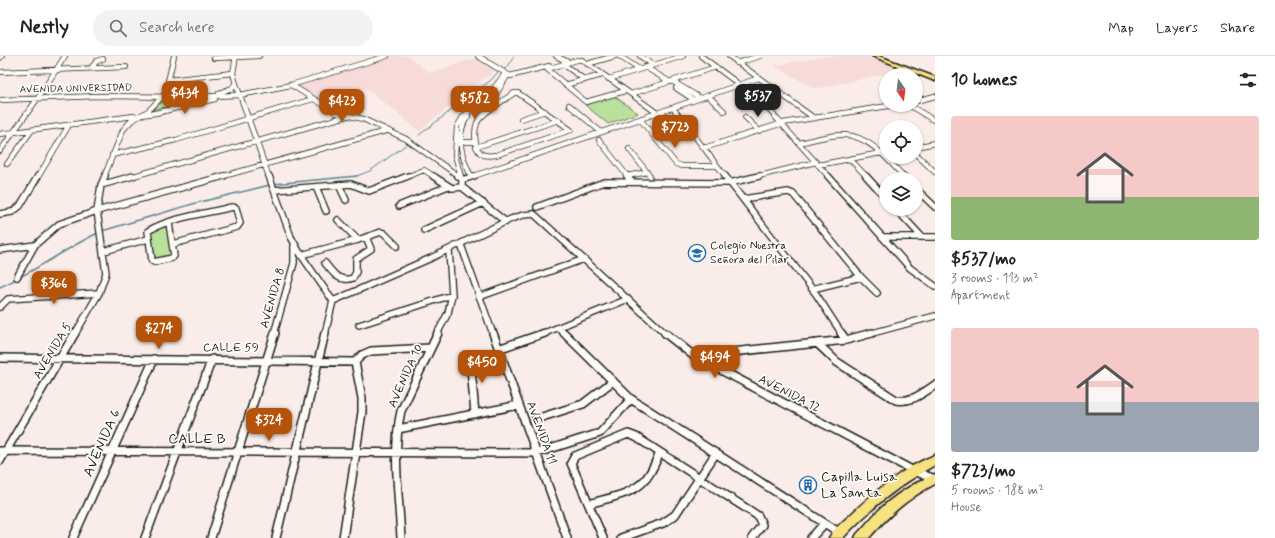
<!DOCTYPE html>
<meta charset="utf-8">
<style>
:root{--surface:#fff;--page:#f2f2f2;--text:#222;--muted:#767676;--line:#e0e0e0;--accent:#b45309}
body{margin:0;font-family:Mynerve,sans-serif;background:var(--page);color:var(--text);height:100vh;display:flex;flex-direction:column;font-size:15px;white-space:nowrap}
*{box-sizing:border-box;margin:0}
p{font-size:13px;color:var(--muted)}
.icon{flex:none;width:22px;height:22px;fill:none;stroke:currentColor;stroke-width:2;stroke-linecap:round;stroke-linejoin:round}
.map{position:relative;flex:1;overflow:hidden}
.details{display:flex;flex-direction:column;background:var(--surface);width:340px}
.details>*{flex:none}
.needle{width:26px;rotate:166deg}
.tools{position:absolute;left:879px;top:12px;display:grid;gap:8px}
.tools a{display:grid;place-items:center;width:44px;height:44px;border-radius:50%;background:var(--surface);box-shadow:0 1px 3px #0004;font-size:20px}
.price{position:absolute;translate:-50% -34px;padding:0 9px;border-radius:8px;background:var(--accent);color:#fff;font-size:13px;line-height:26px;filter:drop-shadow(0 1px 2px #0008)}
.price::after{content:'';position:absolute;left:50%;top:24px;width:12px;height:9px;margin-left:-6px;background:inherit;clip-path:polygon(0 0,100% 0,50% 100%)}
.price.selected{background:#222;color:#fff}
ul{padding:0;list-style:none}
li{display:grid;align-content:center;gap:8px;height:212px;padding:0 16px}
li span{display:grid;place-items:center;height:124px;border-radius:4px;color:#555}
li>.icon{margin-inline-start:auto}
span .icon{width:72px;height:72px;fill:#fffc;stroke-width:1}
li b{font-size:17px}
h2{display:flex;justify-content:space-between;align-items:center;height:48px;padding:0 16px;font-size:17px}
header{display:flex;align-items:center;gap:24px;box-sizing:border-box;height:56px;padding:0 20px;background:var(--surface);border-bottom:1px solid var(--line)}
header strong{font-size:19px}
nav{display:flex;gap:22px;margin-inline-start:auto;font-size:14px}
.search{width:280px;height:36px;background:var(--page);display:flex;align-items:center;gap:10px;box-sizing:border-box;padding:0 14px;border-radius:22px;color:var(--muted);font-size:15px}
main{display:flex;flex:1;min-height:0}
.map>svg:first-child{display:block}
.built{fill:#f6dbd8}
.green{fill:#bae19c;stroke:#6b7e5c}
.lines{fill:none;stroke-linecap:round;stroke-linejoin:round}
.stream-far1{stroke:#578490;stroke-width:1}
.stream{stroke:#578490;stroke-width:1.5}
.minor-far2-casing{stroke:#1c1c1c;stroke-width:6}
.minor-far1-casing{stroke:#1c1c1c;stroke-width:8}
.minor-casing{stroke:#1c1c1c;stroke-width:10}
.major-casing{stroke:#1c1c1c;stroke-width:3}
.minor-far2{stroke:#fdfcf7;stroke-width:4.5}
.minor-far1{stroke:#fdfcf7;stroke-width:5.5}
.minor{stroke:#fdfcf7;stroke-width:7}
.major{fill:#f6e281;fill-rule:evenodd}
.labels{text-anchor:middle;dominant-baseline:central;stroke-width:3.5;stroke-linejoin:round;paint-order:stroke}
.far-street-label{font-size:10px;fill:#1c1c1c;stroke:#fdfcf7}
.poi-label{font-size:12px;fill:#1c1c1c;stroke:#fdfcf7;text-anchor:start}
.street-label{font-size:12px;fill:#1c1c1c;stroke:#fdfcf7}
.near-street-label{font-size:14px;fill:#1c1c1c;stroke:#fdfcf7}
.near-poi-label{font-size:14px;fill:#1c1c1c;stroke:#fdfcf7;text-anchor:start}
</style>
<header>
<strong>Nestly</strong>
<div class="search"><svg class="icon" aria-label="search" viewBox="0 0 24 24"><circle cx="10" cy="10" r="6"/><path d="M15 15l6 6"/></svg>Search here</div>
<nav><a>Map</a><a>Layers</a><a>Share</a></nav>
</header>
<main>
<div class="map">
<svg width="935" height="482" viewBox="0 0 935 482">
<rect width="100%" height="100%" fill="#faede9"/>
<filter id="ink" filterUnits="userSpaceOnUse"><feTurbulence type="fractalNoise" baseFrequency=".025" numOctaves="2"/><feDisplacementMap in="SourceGraphic" scale="8" xChannelSelector="R" yChannelSelector="G"/><feConvolveMatrix kernelMatrix="1 2 1 2 8 2 1 2 1" color-interpolation-filters="sRGB"/></filter>
<g filter="url(#ink)">
<path class="built" d="M391,0H408L430,17L476,2L496,13L419,75L366,32L324,45L296,30Z
M828,0H864L902,14L815,33L774,10Z"/>
<path class="green" d="M614,40L638,57L608,68L585,49Z
M190,42L179,49L153,53L166,43Z
M167,168L172,200L155,205L150,173Z"/>
<g class="lines">
<path class="stream-far1" d="M503,14L508,11L514,0
M419,79L491,24L498,16
M354,121L370,115L407,88"/>
<path class="stream" d="M273,128L357,120
M102,175L196,147L270,129
M0,231C35,216 64,193 98,177"/>
<defs>
<path id="minor-far2" d="M236,0L233,17L235,25L269,121
M478,0L510,20L549,10
M556,0L566,5
M619,0L639,13
M640,0L653,9
M701,0L736,26
M729,0L814,62
M0,2L2,0
M214,2L259,0
M737,7L760,0
M563,8L585,24
M587,8L615,0
M645,11L670,26
M91,12L97,5L103,3
M0,16L126,11
M609,23L683,0
M168,24L233,17
M672,25L700,42
M745,27L829,121
M291,29L337,57L363,63L406,83L460,121
M565,29L602,19
M676,32L694,44
M625,35L586,46L547,13L577,4H582L631,38L716,11
M219,37L232,32L236,27
M514,37H518L571,74L496,99C488,100 481,101 477,92C475,86 474,74 477,67C481,57 505,44 514,37Z
M631,38L657,57
M708,40L724,55
M0,44L98,40L187,41L240,39L291,29L387,0
M916,45L935,40
M485,47L496,38L506,22
M569,49L601,76
M909,49L935,65
M673,52L726,121
M468,60C455,79 461,101 471,120
M745,61L759,75
M521,63L545,55
M640,63L676,108L682,110H717
M0,78L156,57L215,43
M599,84L628,121
M460,86H475
M799,87C814,84 830,78 845,79C870,80 888,104 904,121
M476,91L559,64
M916,91L935,87
M704,92L783,67L894,49
M629,93L650,120
M0,95L38,42L65,0
M916,98L935,116
M112,99L176,84L313,43
M850,103L867,121
M7,108L32,74
M818,109L886,96
M627,120L647,116
M38,121L69,69
M104,121L123,74L131,65L148,55L165,38L174,0
M130,121L347,60
M220,121L386,75
M406,121L424,114L435,121
M461,121L455,99L457,71L463,61L489,38L505,18
M471,121L759,22
M755,121L816,106"/>
<path id="minor-far1" d="M269,120L291,181L301,199L333,245
M433,120L452,132L462,131
M458,120L461,122
M460,120L461,122
M474,120L462,124V131L506,166
M627,120L631,125
M725,120L816,238L842,278
M828,120L910,212L935,230
M866,120L886,142
M903,120L906,123
M101,129L133,120
M339,129L346,144
M316,131L326,155
M916,133L935,151
M274,134L351,128L369,135L408,120
M743,143L788,136L793,138L861,221L877,237
M399,150L448,130
M537,151L604,126L730,127L759,120
M896,153L922,181
M0,158L12,156L20,150L38,120
M338,164L358,184
M169,167L174,200L172,202L154,206L152,205L148,175C169,162 208,157 232,151L236,152L240,167L237,171L173,188
M424,174L483,147
M882,181H935
M461,189L493,278
M0,194L35,189L59,168L97,155L224,120
M104,195L148,183
M301,199L358,184L381,176L384,177L397,190
M325,207C333,217 339,227 353,222L356,216V203L371,193L366,181
M17,221L35,189
M812,233L861,221
M479,241L584,203
M333,245L431,202L511,163L523,159L534,158L666,278
M0,251L8,243L99,237
M359,269L452,239
M559,272L565,278
M75,278L99,237L106,217L97,155L101,129L105,120
M274,278L294,207V190
M325,278L333,245
M437,278L448,257L452,239L449,195
M542,278L628,243
M869,278L935,260"/>
<path id="minor" d="M493,277L567,482
M564,277L631,343L840,477
M665,277L694,300L914,415L935,423
M841,277L846,284
M817,287L837,306L896,344C911,347 923,337 935,329
M498,293L545,277
M694,300L846,284L872,277
M470,301L475,358
M0,302L355,306
M536,363L583,348L613,325
M398,373L519,349
M0,395L537,397L600,377L631,343
M0,405L75,277
M589,448C607,442 631,439 644,425C652,417 655,406 660,397
M73,482L154,303
M145,482L212,303
M211,482L275,277
M276,482L325,277
M343,482L362,356V342L355,306L362,299L371,295L430,292
M401,482C399,442 392,394 401,355L438,277
M603,482L571,407L575,400L628,378L636,381L758,460L762,469L752,482
M621,482L663,467L675,459L716,397
M811,482L824,468"/>
<path id="major" d="M872,0H879L935,21V25Z
M935,399V409C900,428 870,453 843,482H829C833,474 841,467 848,461C873,437 902,412 935,399Z
M935,418V428C907,443 889,459 869,482H855L857,478C864,471 871,462 878,455C894,439 914,427 935,418Z"/>
</defs>
<use href="#minor-far2" class="minor-far2-casing"/>
<use href="#minor-far1" class="minor-far1-casing"/>
<use href="#minor" class="minor-casing"/>
<use href="#major" class="major-casing"/>
<use href="#minor-far2" class="minor-far2"/>
<use href="#minor-far1" class="minor-far1"/>
<use href="#minor" class="minor"/>
<use href="#major" class="major"/>
</g>
</g>
<defs>
<symbol id="school-ring" viewBox="-11 -11 22 22"><circle r="9.5" fill="#fdfcf7" stroke="#1f6fb2" stroke-width="1.5"/><path d="M0-5L7-2L0 1L-7-2ZM-4 1L0 2.5L4 1V4Q0 6-4 4Z" fill="#1f6fb2"/></symbol>
<symbol id="building-ring" viewBox="-11 -11 22 22"><circle r="9.5" fill="#fdfcf7" stroke="#1f6fb2" stroke-width="1.5"/><path d="M-4-6H4V6H1V3H-1V6H-4ZM-2.5-4.3h1.7v1.8h-1.7ZM.8-4.3h1.7v1.8H.8ZM-2.5-1h1.7V.8h-1.7ZM.8-1h1.7V.8H.8Z" fill="#1f6fb2"/></symbol>
</defs>
<g fill-rule="evenodd">
<use href="#school-ring" x="687" y="187" width="20" height="20"/>
<use href="#building-ring" x="798" y="419" width="20" height="20"/>
</g>
<g class="labels">
<g class="far-street-label">
<text transform="translate(76 33) rotate(-1)">AVENIDA UNIVERSIDAD</text>
</g>
<g class="poi-label">
<text x="710" y="190">Colegio Nuestra<tspan x="710" dy="14">Señora del Pilar</tspan></text>
</g>
<g class="street-label">
<text transform="translate(273 242) rotate(-74)">AVENIDA 8</text>
<text x="231" y="292">CALLE 59</text>
<text transform="translate(53 295) rotate(-59)">AVENIDA 5</text>
<text transform="translate(406 320) rotate(-66)">AVENIDA 10</text>
<text transform="translate(789 338) rotate(27)">AVENIDA 12</text>
<text transform="translate(541 377) rotate(70)">AVENIDA 11</text>
</g>
<g class="near-street-label">
<text x="197" y="383">CALLE B</text>
<text transform="translate(102 387) rotate(-66)">AVENIDA 6</text>
</g>
<g class="near-poi-label">
<text x="821" y="421">Capilla Luisa<tspan x="821" dy="16">La Santa</tspan></text>
</g>
</g>
</svg>
<div class="tools">
<a><svg class="needle" viewBox="-14 -14 28 28"><path d="M0-13l5 13h-10z" fill="#e53935"/><path d="M0 13l5-13h-10z" fill="#767676"/></svg></a>
<a><svg class="icon" aria-label="locate" viewBox="0 0 24 24"><circle cx="12" cy="12" r="6"/><path d="M12 2v4M12 18v4M2 12h4M18 12h4"/></svg></a>
<a><svg class="icon" aria-label="layers" viewBox="0 0 24 24"><path d="M12 4l9 5-9 5-9-5zM3 14l9 5 9-5"/></svg></a>
</div>
<b class="price" style="left:185px;top:59px">$434</b>
<b class="price selected" style="left:758px;top:62px">$537</b>
<b class="price" style="left:475px;top:64px">$582</b>
<b class="price" style="left:342px;top:67px">$423</b>
<b class="price" style="left:675px;top:93px">$723</b>
<b class="price" style="left:54px;top:249px">$366</b>
<b class="price" style="left:159px;top:294px">$274</b>
<b class="price" style="left:715px;top:323px">$494</b>
<b class="price" style="left:482px;top:328px">$450</b>
<b class="price" style="left:269px;top:386px">$324</b>
</div>
<section class="details">
<h2>10 homes<svg class="icon" aria-label="filters" viewBox="0 0 24 24"><path d="M4 7h16M4 17h16"/><circle cx="9" cy="7" r="2"/><circle cx="15" cy="17" r="2"/></svg></h2>
<ul>
<li><span style="background:linear-gradient(#f6c9c9 65%,#8fb573 0)"><svg class="icon" aria-label="home" viewBox="0 0 24 24"><path d="M3 11l9-7 9 7M6 9v11h12V9"/></svg></span><div><b>$537/mo</b><p>3 rooms · 113 m²</p><p>Apartment</p></div></li>
<li><span style="background:linear-gradient(#f6c9c9 60%,#9aa5b1 0)"><svg class="icon" aria-label="home" viewBox="0 0 24 24"><path d="M3 11l9-7 9 7M6 9v11h12V9"/></svg></span><div><b>$723/mo</b><p>5 rooms · 188 m²</p><p>House</p></div></li>
</ul>
</section>
</main>
